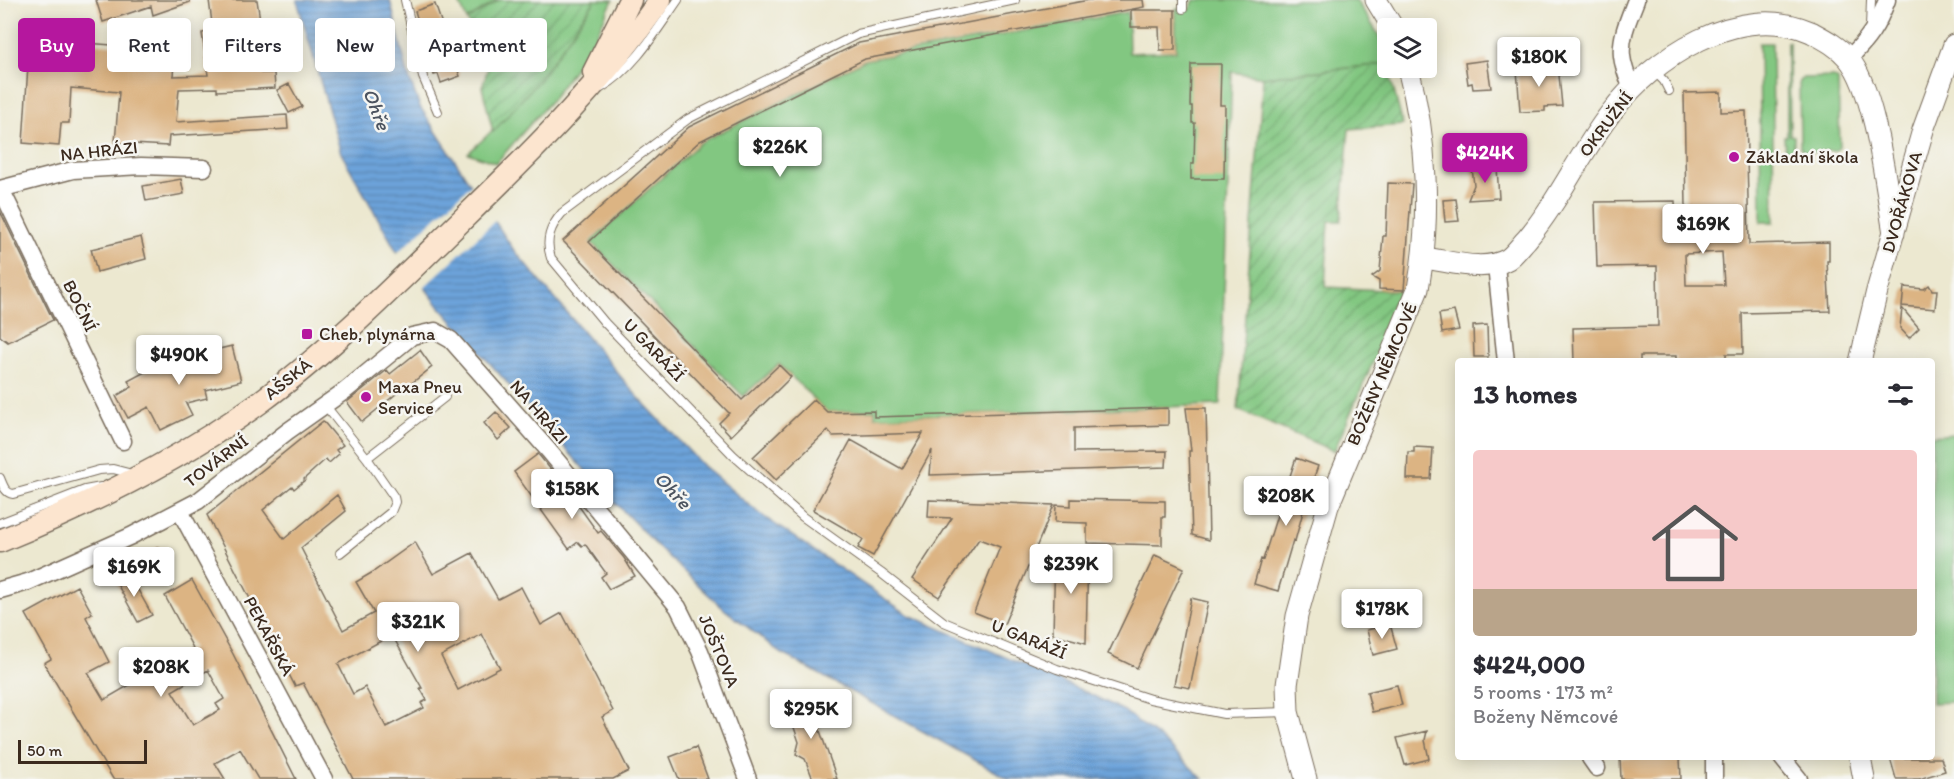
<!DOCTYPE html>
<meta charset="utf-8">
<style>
:root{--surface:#fff;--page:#f2f2f3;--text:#2b2b33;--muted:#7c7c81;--accent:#b5179e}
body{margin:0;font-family:Itim,sans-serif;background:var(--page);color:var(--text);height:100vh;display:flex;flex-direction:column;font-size:22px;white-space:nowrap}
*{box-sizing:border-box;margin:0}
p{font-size:20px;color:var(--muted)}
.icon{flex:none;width:33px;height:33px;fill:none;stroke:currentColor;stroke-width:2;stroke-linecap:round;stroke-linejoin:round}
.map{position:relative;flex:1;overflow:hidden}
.side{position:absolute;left:1455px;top:358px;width:480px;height:402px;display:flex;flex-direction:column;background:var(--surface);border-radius:6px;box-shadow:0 3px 15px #0003}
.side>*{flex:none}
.top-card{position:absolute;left:18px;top:18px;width:570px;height:54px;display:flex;gap:12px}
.controls{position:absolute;left:1377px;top:18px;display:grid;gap:12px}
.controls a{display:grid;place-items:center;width:60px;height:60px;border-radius:6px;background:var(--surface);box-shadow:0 3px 15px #0003;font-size:30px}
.scale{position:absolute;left:18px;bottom:15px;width:129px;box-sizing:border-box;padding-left:6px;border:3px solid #3b2a1e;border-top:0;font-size:16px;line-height:21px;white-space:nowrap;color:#3b2a1e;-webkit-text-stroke:4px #f6f6f2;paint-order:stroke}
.price{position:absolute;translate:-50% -51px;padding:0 14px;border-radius:6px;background:#fff;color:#222;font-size:20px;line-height:39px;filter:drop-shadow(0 2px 3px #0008)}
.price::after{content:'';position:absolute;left:50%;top:36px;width:18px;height:14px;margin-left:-9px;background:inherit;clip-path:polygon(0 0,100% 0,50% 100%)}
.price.on{background:var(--accent);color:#fff}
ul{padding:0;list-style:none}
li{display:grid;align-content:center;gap:12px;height:318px;padding:0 18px}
li span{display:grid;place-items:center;height:186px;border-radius:6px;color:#555}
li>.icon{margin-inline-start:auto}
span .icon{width:108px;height:108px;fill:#fffc;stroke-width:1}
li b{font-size:26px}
h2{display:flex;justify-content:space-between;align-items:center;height:72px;padding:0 18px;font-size:26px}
.pill{padding:0 21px;border-radius:6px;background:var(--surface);box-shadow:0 3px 15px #0003;font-size:21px;line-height:54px}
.pill.on{background:var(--accent);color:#fff}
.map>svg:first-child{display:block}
.green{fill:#82c781;stroke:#5e7850;stroke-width:1.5}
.garden{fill:url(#garden-furrows);stroke:#5e7850;stroke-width:1.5}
.water{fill:url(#water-rules);stroke:#54667c;stroke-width:1.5}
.pier{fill:#ece8d0}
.building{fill:#dcb483;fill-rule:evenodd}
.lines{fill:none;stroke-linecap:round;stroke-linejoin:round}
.service-casing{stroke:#796c5c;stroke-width:10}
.minor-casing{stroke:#796c5c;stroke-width:19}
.tertiary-casing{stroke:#796c5c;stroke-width:23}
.secondary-casing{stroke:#796c5c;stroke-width:25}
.service{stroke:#fff;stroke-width:8}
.minor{stroke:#fff;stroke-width:16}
.tertiary{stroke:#fff;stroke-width:21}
.secondary{stroke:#fce5cf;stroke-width:22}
.poi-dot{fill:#b5179e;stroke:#f6f6f2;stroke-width:2}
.labels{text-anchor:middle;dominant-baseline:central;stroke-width:5;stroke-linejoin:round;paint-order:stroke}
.street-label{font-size:18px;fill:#3b2a1e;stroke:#f6f6f2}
.poi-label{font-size:18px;fill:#3b2a1e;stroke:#f6f6f2;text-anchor:start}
.water-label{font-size:20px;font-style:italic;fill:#4c5460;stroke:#f6f6f2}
</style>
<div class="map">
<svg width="1954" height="779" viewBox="0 0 1954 779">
<defs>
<pattern id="garden-furrows" width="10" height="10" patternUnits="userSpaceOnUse" patternTransform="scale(1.5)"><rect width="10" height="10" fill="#82c781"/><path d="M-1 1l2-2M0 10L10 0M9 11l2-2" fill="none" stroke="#6ca269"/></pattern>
<pattern id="water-rules" width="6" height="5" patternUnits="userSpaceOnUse" patternTransform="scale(1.5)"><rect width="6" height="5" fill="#6ca3da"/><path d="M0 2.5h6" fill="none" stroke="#5a85b0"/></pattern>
</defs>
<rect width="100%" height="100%" fill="#f6f6f2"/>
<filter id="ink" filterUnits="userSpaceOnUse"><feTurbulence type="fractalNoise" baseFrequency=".0167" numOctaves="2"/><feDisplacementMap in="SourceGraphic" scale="12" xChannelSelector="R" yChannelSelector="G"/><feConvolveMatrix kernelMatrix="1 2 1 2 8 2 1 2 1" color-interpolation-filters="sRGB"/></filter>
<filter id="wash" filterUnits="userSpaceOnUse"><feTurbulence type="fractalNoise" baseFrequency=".008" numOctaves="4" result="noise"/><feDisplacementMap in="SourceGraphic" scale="24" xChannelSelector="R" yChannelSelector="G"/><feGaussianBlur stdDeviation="1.35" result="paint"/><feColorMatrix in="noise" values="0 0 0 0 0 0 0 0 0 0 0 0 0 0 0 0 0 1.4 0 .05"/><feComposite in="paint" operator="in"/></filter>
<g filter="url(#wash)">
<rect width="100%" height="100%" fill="#ece8d0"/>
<path class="green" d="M458,0H499L467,20Z
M593,0H613L592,44L553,98L496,163L468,153C519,109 556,56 594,2Z
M1194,0H1356C1366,16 1389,45 1387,64L1263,77L1232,72L1220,405L875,417V410L827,412L779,364L743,396L591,242L701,142L865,60L1128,12L1129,53L1176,51V9H1190Z
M1787,42H1789L1790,135L1794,136V153H1785L1784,136H1787Z
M1759,43H1772L1774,222H1761Z
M1834,77L1838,80L1840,146L1836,151L1805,152L1800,147L1799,81L1803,78Z
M1954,434V702L1932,703V436Z"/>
<path class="garden" d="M499,0H593L594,2L539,80L493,132L482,87L489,65L467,20Z
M1387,64L1403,125L1349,129L1341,221H1329L1325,287L1404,291L1334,451L1238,410L1263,77Z"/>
<path class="water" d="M297,0H390L408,75L420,107L513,249L637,396L703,466L760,514L909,615L1090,694L1124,711L1162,740L1203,779H1009L781,653L724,609L661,550L598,485L439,306L396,250L341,153Z"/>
<path class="pier" d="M473,183L497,219L421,290L395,255Z"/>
<g id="blocks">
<path class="building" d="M96,0H189L190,2L153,15L151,6L103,22Z
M209,0H257L261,27L255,28L261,73H274L275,88L217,91V88L179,89L176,122L287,115L288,129L169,136L168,146L115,143L119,92L71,88L69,123H61L59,146L23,143L29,50L73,53L74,42L175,50L173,76L208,75L202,33L213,31Z
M1089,0H1143L1144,7L865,59L700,141L589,242L742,400L779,365L791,377L731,436L719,423L729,413L563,241L689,127L859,43Z
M435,4L446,36L450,34L457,56L453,58L460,76L441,83L438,74L434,75L415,11Z
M1131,10H1175V50H1160L1159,27H1131Z
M1487,60L1491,88L1473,89L1472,83L1468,84L1465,63Z
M1191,64H1221L1220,105H1225L1224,179H1191V164H1194L1195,123H1192V106H1190Z
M1558,65L1562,106L1545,107V111L1520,112L1517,69Z
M289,84L302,107L289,113L277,90Z
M1721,92V112L1746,111L1749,244L1829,242V261H1827L1830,311L1742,313L1743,354H1726V362H1676V356H1640V362H1574L1573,328L1658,326L1657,266L1597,267L1595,202L1675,201L1676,236H1708V207L1686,208L1684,93ZM1722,252L1724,285H1686L1685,254Z
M1497,167L1499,198L1468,200L1474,185L1472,168Z
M181,179L184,194L146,201L143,186Z
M1388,183L1412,184L1404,290L1379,289V281L1372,277L1380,271L1383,236H1386Z
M1456,199L1459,221L1445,222L1443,200Z
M0,211L53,320L8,342L0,336Z
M141,237L146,259L97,272L91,249Z
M1929,285L1932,290H1937L1935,309L1902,306L1904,287L1924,289Z
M1902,308L1919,328L1909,338L1900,328Z
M1454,311L1459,330L1442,333L1439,314Z
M1487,325L1488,357H1474L1473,326Z
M232,346L241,381L205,390L207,398L186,403L192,415L161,430L149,407L128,418L116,396L132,387L128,381L156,366L160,372L190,356Z
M420,350L432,367L403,390L402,389L362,422L347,402L387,370L390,374Z
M814,399L827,412L874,411V417L1168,408V425L1074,428V452L1167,451L1166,467L930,475L932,450L873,556L858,548L863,539L813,510L851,440L902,469L923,433L833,436L828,430L776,480L753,457Z
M1186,408H1206L1209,540L1192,535L1189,451H1191Z
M496,412L511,428L498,440L484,423Z
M323,421L343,445L336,450L339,454L329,463L326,459L304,479L305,480L294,489L292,486L263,510L284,539L337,495L346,511L301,548L343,630L374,613L356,582L373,572L415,542L433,574L472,553L498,599L521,587L541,625L562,613L613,711L602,717L629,771L613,779H353L303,683L295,686L207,515ZM482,634L500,668L458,690L441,656ZM392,635L422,688H420L427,700L421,703L424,708L386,727L365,687L353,694L338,664Z
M1414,447L1433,448L1431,479H1407L1408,452H1414Z
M538,454L566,488L598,533L601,531L624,558L635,576L609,589L601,577L606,573L585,544L582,546L578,542L569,549L514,472Z
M1296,458L1318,466L1307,497L1295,541L1293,540L1278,591L1254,584L1261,559L1263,560L1279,509L1284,511L1293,484L1288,482Z
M1071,499L1165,501V517H1162V545L1087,543V523L1055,522L1056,505L1071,506Z
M929,500L1054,505L1004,624L974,612L1000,547L979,539L939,597L912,579L952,518L928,517Z
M158,547L167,563L154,571L145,554Z
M1055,552H1088L1086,643L1053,634Z
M1155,555L1184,568L1137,668L1108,654Z
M129,574L152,615L138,622L116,582Z
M192,580L233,654L296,779H258L240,749L215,763L225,779H113L44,663L51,659L26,614L77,586L92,613L86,617L109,662L88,673L104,700L193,648L165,596ZM208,670L224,699L216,704L220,710L193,725L172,691Z
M1191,598L1208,602L1190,688L1174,685Z
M1390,624L1397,649L1373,655L1367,630Z
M1397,685L1402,705L1372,712L1367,692Z
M808,697L837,779H813L805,759L796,754L799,742L786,704Z
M1427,731L1425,740L1429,759L1405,765L1397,738Z
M696,747L708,779H679L670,757Z
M1620,758H1680L1681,779H1621Z
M1890,758H1941L1945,771L1919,779H1896Z"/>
</g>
</g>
<g filter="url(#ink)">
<use href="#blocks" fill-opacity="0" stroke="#796c5c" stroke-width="1.5"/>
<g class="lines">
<defs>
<path id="service" d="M405,0L423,77L438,112
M1015,0L858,34L688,119L562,213C550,227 545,240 551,258L605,323L733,455L803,517L881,573L944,622L1057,669L1150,699L1224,714L1288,712
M1183,9V0
M1870,28L1871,0
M1653,70L1664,81L1669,91
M601,88C634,69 657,30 678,0
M325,405L367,458L394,497L395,502L391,512L340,553
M367,458L445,397
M0,478C3,485 5,493 13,494L99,470L113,469L136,475
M0,523L85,490L101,487"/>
<path id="minor" d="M1848,59C1868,40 1878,25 1887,0
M1632,89C1628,79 1623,67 1622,56C1620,37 1629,18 1636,0
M0,189L73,170L141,166L204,168
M1,189L123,441
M1496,265L1506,362
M180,511L324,779
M0,590L28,582L131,536L198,501L288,431L346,390L412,336L435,331L451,340L549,451L678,607L700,651L748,779
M1590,758L1597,768
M1714,758V779
M1782,758L1799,779"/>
<path id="tertiary" d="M1376,0L1393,28
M1424,258C1450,261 1484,273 1508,259C1515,254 1521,245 1527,239C1559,201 1580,153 1610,114C1652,58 1739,0 1811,32C1824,39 1838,46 1848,58C1876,91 1886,188 1894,233
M1860,362L1877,291L1923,130L1954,45
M1860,758L1864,779
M1306,779L1288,712L1287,685L1297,616L1328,506L1418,289C1431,217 1427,139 1408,68"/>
<path id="secondary" d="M594,72L630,0
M0,541C91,504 179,461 259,403C333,349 398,282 464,218C534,150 604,81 660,0"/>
</defs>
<use href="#service" class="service-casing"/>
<use href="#minor" class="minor-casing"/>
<use href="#tertiary" class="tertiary-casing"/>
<use href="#secondary" class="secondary-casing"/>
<use href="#service" class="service"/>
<use href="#minor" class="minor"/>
<use href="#tertiary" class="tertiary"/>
<use href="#secondary" class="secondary"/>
</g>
</g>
<g class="poi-dot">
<circle cx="1734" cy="157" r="6"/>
<rect x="301" y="328" width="12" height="12" rx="3"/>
<circle cx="366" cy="397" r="6"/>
</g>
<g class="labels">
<g class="street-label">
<text transform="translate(1606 124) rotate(-53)">OKRUŽNÍ</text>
<text transform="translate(99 151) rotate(-6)">NA HRÁZI</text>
<text transform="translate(1902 202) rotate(-74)">DVOŘÁKOVA</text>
<text transform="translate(80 306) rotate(64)">BOČNÍ</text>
<text transform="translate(654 350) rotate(46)">U GARÁŽÍ</text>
<text transform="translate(1382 374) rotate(-67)">BOŽENY NĚMCOVÉ</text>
<text transform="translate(288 379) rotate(-39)">AŠSKÁ</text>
<text transform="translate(539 412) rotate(49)">NA HRÁZI</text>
<text transform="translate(216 461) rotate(-37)">TOVÁRNÍ</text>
<text transform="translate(269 636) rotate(62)">PEKAŘSKÁ</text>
<text transform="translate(1029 639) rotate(22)">U GARÁŽÍ</text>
<text transform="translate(719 651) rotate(67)">JOŠTOVA</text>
</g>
<g class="poi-label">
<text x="1746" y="157">Základní škola</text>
<text x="319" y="334">Cheb, plynárna</text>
<text x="378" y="387">Maxa Pneu<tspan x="378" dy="21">Service</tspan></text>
</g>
<g class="water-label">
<text transform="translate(377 109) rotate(69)">Ohře</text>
<text transform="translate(673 490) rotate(47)">Ohře</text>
</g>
</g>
</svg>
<div class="controls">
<a><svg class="icon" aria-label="layers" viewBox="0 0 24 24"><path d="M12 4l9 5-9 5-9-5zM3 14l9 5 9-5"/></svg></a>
</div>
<div class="scale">50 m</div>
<b class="price" style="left:1539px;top:88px">$180K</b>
<b class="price" style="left:780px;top:178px">$226K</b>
<b class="price on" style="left:1485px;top:184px">$424K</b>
<b class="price" style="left:1703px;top:255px">$169K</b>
<b class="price" style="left:179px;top:386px">$490K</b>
<b class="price" style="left:572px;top:520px">$158K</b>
<b class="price" style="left:1286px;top:527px">$208K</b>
<b class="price" style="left:1071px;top:595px">$239K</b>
<b class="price" style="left:134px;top:598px">$169K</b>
<b class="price" style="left:1382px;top:640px">$178K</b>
<b class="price" style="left:418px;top:653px">$321K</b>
<b class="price" style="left:161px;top:698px">$208K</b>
<b class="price" style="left:811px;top:740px">$295K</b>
<div class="top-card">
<a class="pill on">Buy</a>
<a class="pill">Rent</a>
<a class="pill">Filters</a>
<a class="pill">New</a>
<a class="pill">Apartment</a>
</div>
<section class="side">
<h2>13 homes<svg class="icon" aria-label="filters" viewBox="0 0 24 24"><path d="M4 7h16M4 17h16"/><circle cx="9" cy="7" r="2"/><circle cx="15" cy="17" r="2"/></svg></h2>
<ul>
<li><span style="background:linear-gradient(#f6c9c9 75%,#b9a48a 0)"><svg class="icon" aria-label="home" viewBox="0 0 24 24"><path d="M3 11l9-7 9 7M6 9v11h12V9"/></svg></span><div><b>$424,000</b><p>5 rooms · 173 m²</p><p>Boženy Němcové</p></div></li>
</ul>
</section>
</div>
